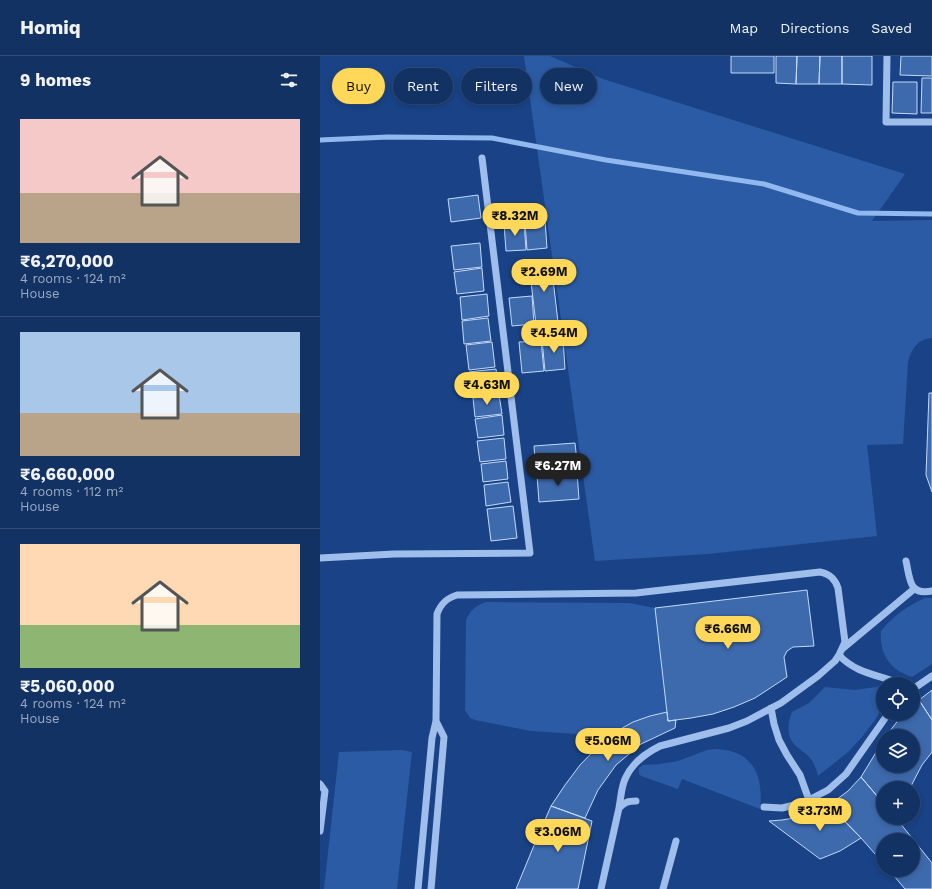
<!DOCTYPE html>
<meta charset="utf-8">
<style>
:root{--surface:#133264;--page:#203e6d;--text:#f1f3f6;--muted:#9daabf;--line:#324d78;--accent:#ffd85a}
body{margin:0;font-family:"Work Sans",sans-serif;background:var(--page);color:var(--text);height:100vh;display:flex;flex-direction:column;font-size:15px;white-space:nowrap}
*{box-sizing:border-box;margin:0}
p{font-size:13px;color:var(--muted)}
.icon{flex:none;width:22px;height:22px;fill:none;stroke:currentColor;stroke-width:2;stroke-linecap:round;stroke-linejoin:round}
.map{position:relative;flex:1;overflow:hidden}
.sheet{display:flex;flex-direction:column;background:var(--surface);width:320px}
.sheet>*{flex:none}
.hud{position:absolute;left:12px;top:12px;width:380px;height:36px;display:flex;gap:8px}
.controls{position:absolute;left:556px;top:621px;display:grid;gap:8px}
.controls a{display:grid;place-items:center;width:44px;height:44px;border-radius:50%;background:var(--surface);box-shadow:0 2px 6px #0003,0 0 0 1px var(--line);font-size:20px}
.price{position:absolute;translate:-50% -34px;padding:0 9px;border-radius:14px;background:var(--accent);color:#111;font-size:13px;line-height:26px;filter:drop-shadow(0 1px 2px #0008)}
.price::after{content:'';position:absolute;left:50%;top:24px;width:12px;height:9px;margin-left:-6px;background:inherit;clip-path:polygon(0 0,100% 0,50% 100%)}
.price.active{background:#222;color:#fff}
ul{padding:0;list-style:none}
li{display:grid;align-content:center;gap:8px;height:212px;padding:0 20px}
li+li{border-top:1px solid var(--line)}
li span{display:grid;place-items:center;height:124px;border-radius:0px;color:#555}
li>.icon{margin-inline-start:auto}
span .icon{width:72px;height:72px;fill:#fffc;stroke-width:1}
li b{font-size:17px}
h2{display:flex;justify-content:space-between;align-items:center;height:48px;padding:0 20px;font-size:17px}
.chip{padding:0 14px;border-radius:18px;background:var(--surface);box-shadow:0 2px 6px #0003,0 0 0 1px var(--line);font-size:14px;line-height:36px}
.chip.active{background:var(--accent);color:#111}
header{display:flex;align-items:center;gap:24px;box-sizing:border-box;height:56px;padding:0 20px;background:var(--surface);border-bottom:1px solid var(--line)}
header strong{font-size:19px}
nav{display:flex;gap:22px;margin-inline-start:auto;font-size:14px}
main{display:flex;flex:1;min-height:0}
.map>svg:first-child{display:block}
.green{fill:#2b5ba4}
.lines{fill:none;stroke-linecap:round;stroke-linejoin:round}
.stream{stroke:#91b8ef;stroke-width:5}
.building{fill:#3d6aad;stroke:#c4d9f9}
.minor{stroke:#9fbeec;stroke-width:7}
</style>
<header>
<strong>Homiq</strong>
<nav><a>Map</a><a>Directions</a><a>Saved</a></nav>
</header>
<main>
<section class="sheet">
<h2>9 homes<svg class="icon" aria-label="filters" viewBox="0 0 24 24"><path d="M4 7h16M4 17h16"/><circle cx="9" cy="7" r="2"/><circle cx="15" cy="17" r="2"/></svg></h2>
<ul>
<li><span style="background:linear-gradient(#f6c9c9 60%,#b9a48a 0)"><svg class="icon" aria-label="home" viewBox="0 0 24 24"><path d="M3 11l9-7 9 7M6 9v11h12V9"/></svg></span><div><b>₹6,270,000</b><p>4 rooms · 124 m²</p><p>House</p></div></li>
<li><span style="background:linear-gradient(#a9c7e8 65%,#b9a48a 0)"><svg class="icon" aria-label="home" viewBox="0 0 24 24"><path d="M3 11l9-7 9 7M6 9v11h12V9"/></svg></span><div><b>₹6,660,000</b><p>4 rooms · 112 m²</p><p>House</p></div></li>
<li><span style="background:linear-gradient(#ffd9b3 65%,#8fb573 0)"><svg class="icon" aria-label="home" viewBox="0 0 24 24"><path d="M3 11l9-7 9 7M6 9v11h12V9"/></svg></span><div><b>₹5,060,000</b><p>4 rooms · 124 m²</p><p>House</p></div></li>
</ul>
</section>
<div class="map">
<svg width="612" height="833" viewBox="0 0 612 833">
<rect width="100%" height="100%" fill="#194386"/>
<path class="green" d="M204,0H230L283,23L585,118L552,165L612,164V282C598,283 591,293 588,306L583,388L547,389L557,480L388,498L275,505Z
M605,542H612V608L592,621C570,614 559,598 561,575C573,560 587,550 605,542Z
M166,546L309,547L335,552L347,656L330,660L313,666L288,680L211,675L155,664L150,662L145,654L146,564C150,554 156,549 166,546Z
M563,630V651L555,664L542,681L528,696L498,720C496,713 494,706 489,701C485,696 481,695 477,691C466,682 467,668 472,656L489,647L505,631L535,634Z
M395,693C432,694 444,718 440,753L362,723L358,733L321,720L319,718V712L323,709L340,708L358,705L387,694Z
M82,694L92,696L77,833H4L19,696Z"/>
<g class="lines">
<path class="stream" d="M0,84L68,81L172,82L286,104L444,128L538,157L612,158"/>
</g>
<path class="building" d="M411,0H454V17H411Z
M456,0H477L476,28L456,27Z
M477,0H500L499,28H476Z
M500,0H522V28H499Z
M522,0H552V29L522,28Z
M581,0H612V20L580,19Z
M602,22H612V57H601Z
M573,26H597V58L572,57Z
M158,139L161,162L131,166L128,143Z
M225,164L227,192L207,194L205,166Z
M204,166L206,194L186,195L184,168Z
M160,187L162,211L134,214L131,190Z
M231,206L238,266L216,268L209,209Z
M162,212L164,235L137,238L134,216Z
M167,238L169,260L142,264L140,241Z
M212,240L214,268L192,270L189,242Z
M168,262L171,285L144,288L142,265Z
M243,282L245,313L225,315L222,284Z
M221,285L224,315L202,317L199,286Z
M172,286L175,311L149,314L146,289Z
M176,313L179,337L152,340L149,316Z
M609,337H612V436L606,419Z
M179,339L182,358L155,361L153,342Z
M182,359L184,379L158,382L155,363Z
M184,382L186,403L160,406L157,385Z
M255,387L258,415L216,418L214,390Z
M186,405L188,423L163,426L161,408Z
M257,416L259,443L219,446L217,419Z
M188,426L191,446L166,450L164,429Z
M193,450L197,482L171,485L167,453Z
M487,534L494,590L473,591L467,595L464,601L467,621L435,642L414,651L393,658L371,662L348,665L335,552Z
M612,634V664L599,644Z
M599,644L612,664V696L602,709L590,732H563V747L541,721L563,685V710H593V680H566L583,658H593V649Z
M347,656L348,665L356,664L355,672L321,688L296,709L278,734L265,762L231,750L245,729L260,709L288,680L313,666L330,660Z
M541,721L563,747V762H576L612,807V833H585L569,814H593V784H563V807L541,782L509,749L528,735Z
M509,749L541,782L520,795L500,803L449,765L462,764L485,760Z
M231,750L272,765L258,833H196L215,787Z"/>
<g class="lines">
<path class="minor" d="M567,0L566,66H612
M0,502L74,498L210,497L162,102
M586,505C590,523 589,540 612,535
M522,593L594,533
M519,599C536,618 560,619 582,628
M593,633L612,620
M451,652L454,668L459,684L467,699L480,719L489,744
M0,728L5,735L0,775
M444,751L462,752L483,747L508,734L526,718L568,658
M98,833L112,682L116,665L117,558C121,547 127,542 137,539L316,537L500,516C510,518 515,523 518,532L525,586L519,599L515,605L498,620L461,647L427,665L409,672L340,690C326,697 313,706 306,721C301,730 301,742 299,752
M111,833L124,681L116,665
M281,833L299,752C305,746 308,745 316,745
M343,833L356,785"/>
</g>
</svg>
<div class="controls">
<a><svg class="icon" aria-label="locate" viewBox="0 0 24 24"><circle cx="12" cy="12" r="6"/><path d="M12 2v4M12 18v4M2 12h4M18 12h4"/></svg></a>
<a><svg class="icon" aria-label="layers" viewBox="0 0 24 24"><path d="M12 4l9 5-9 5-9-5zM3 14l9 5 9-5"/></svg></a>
<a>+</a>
<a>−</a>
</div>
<b class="price" style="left:195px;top:181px">₹8.32M</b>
<b class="price" style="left:224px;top:237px">₹2.69M</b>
<b class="price" style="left:234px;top:298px">₹4.54M</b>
<b class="price" style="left:167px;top:350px">₹4.63M</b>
<b class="price active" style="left:238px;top:431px">₹6.27M</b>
<b class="price" style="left:408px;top:594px">₹6.66M</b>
<b class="price" style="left:288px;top:706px">₹5.06M</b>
<b class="price" style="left:500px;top:776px">₹3.73M</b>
<b class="price" style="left:238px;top:797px">₹3.06M</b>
<div class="hud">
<a class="chip active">Buy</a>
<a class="chip">Rent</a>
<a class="chip">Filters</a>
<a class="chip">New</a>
</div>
</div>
</main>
